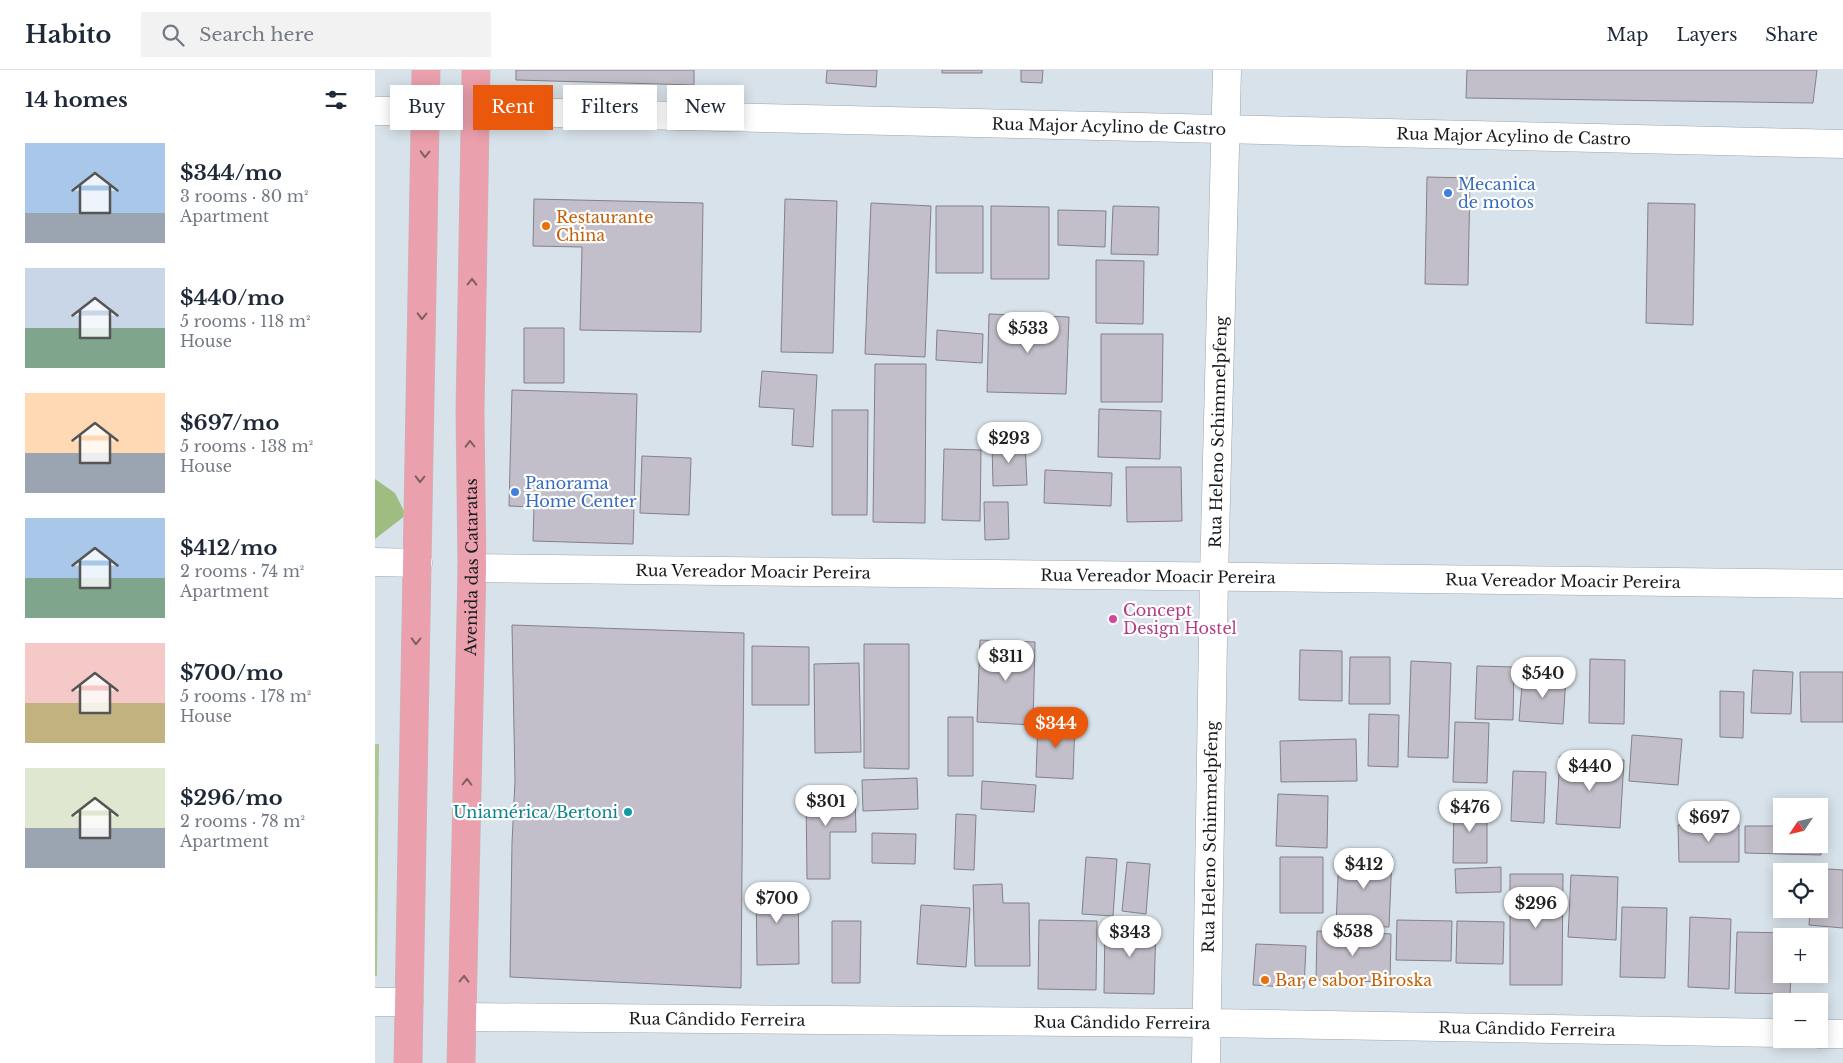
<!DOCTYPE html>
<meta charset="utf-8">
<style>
:root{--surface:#fff;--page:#f2f2f3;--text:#1f2937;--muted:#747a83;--line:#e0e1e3;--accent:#ea580c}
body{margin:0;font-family:"Libre Baskerville",serif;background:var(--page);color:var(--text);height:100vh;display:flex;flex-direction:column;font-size:19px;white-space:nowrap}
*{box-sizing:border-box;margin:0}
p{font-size:16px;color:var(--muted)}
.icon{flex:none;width:28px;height:28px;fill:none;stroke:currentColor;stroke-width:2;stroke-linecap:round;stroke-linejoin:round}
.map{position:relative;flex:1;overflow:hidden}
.drawer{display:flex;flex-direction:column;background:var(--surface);width:375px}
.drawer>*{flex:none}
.guide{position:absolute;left:15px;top:15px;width:475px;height:45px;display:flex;gap:10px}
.needle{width:32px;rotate:235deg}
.buttons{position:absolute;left:1398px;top:728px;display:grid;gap:10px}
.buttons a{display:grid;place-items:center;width:55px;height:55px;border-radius:0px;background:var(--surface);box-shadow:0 2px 12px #0003;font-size:25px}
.price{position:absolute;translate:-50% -42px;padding:0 11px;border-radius:18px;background:#fff;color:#222;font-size:16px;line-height:32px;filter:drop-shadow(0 1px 2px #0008)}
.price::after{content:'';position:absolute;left:50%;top:30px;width:15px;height:11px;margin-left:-8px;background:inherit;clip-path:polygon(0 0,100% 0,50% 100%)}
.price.on{background:var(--accent);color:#fff}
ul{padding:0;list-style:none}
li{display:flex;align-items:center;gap:15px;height:125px;padding:0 25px}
li span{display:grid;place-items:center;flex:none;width:140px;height:100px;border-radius:0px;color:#555}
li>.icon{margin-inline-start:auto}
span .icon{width:60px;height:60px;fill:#fffc;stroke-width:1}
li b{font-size:21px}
h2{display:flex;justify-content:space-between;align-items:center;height:60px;padding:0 25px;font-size:21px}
.pill{padding:0 18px;border-radius:0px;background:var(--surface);box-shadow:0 2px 12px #0003;font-size:18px;line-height:45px}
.pill.on{background:var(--accent);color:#fff}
header{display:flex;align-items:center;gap:30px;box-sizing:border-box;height:70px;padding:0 25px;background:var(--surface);border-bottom:1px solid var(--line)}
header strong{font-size:24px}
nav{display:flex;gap:28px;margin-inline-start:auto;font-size:18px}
.search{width:350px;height:45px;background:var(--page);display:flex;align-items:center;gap:12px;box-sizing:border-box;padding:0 18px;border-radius:0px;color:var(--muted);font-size:19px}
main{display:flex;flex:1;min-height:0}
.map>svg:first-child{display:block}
.green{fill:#adc793}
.forest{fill:#9fbd80}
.building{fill:#c3bfca;stroke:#838089}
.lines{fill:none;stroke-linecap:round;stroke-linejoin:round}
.minor-casing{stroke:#9ca5ad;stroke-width:29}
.primary-casing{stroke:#bfbfc0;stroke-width:29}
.minor{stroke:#fff;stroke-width:28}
.primary{stroke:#eba0ad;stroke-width:28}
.oneway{stroke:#825e66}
.shop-dot{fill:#3f7fe0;stroke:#fff;stroke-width:2}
.food-dot{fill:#e8710a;stroke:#fff;stroke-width:2}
.hotel-dot{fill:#d1479c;stroke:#fff;stroke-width:2}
.culture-dot{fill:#0f9aa8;stroke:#fff;stroke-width:2}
.labels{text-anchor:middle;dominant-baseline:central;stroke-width:4.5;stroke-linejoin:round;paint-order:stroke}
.street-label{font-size:16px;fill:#191c1f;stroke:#fff}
.shop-label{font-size:16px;fill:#366cbe;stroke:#fff;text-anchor:start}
.food-label{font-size:16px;fill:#c56008;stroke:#fff;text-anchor:start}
.hotel-label{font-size:16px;fill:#b23c85;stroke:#fff;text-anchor:start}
.culture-label{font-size:16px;fill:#0d838f;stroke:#fff;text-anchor:end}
</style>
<header>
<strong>Habito</strong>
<div class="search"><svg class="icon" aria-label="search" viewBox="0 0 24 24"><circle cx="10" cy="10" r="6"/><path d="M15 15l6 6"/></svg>Search here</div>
<nav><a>Map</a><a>Layers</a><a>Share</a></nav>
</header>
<main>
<section class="drawer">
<h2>14 homes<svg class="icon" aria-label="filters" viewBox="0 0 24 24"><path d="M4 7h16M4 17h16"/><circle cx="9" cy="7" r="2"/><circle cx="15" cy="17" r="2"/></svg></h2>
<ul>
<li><span style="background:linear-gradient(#a9c7e8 70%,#9aa5b1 0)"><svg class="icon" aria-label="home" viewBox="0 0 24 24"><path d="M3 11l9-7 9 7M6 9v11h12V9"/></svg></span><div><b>$344/mo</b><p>3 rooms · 80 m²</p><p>Apartment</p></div></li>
<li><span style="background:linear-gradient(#c9d6e8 60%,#7fa58c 0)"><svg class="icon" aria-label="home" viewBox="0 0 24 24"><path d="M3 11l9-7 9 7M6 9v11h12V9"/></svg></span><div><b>$440/mo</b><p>5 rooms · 118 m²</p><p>House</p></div></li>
<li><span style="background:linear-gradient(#ffd9b3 60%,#9aa5b1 0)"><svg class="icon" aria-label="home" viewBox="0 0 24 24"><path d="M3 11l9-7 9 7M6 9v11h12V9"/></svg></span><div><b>$697/mo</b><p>5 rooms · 138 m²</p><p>House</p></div></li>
<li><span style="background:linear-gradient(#a9c7e8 60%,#7fa58c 0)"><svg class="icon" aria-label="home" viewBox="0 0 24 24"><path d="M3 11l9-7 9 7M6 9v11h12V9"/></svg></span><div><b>$412/mo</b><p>2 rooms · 74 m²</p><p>Apartment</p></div></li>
<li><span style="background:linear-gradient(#f6c9c9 60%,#c2b280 0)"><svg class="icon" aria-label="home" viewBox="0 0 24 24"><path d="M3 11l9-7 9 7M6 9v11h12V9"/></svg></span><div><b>$700/mo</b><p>5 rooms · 178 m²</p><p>House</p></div></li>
<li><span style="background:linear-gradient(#dfe7d0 60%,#9aa5b1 0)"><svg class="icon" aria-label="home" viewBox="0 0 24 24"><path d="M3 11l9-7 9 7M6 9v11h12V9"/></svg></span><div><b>$296/mo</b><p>2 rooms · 78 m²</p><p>Apartment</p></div></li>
</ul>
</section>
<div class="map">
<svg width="1468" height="993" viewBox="0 0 1468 993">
<rect width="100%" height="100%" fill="#d8e2ea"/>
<path class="green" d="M0,674H4L2,906H0Z"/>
<path class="forest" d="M0,409L20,423L31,445L0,469Z"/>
<path class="building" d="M141,0H319V15L141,10Z
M452,0H502L501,17L451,13Z
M567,0H607V3H567Z
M646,0H668L667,13L646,12Z
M1092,0H1442L1438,33L1091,28Z
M1052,107L1095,108L1093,215L1050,214Z
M159,129L328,133L326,262L205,260L207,177L158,176Z
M410,129L462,131L458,283L406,282Z
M496,133L556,136L550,287L490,284Z
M1273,133L1320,134L1318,255L1271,253Z
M561,136H608V203H561Z
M616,136L674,137V209H616Z
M738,136L784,137L783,185L736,184Z
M683,140L731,141L730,177L683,175Z
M721,190L769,191L768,254L721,253Z
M614,244L694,247L691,324L612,322Z
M149,258H189V313H149Z
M562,260L608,264L607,293L561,290Z
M726,264H788L787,332H726Z
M500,294H551L550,453L498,452Z
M387,301L442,305L438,377L417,375L419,339L384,337Z
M137,320L262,324L258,474L158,471L159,437L134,436Z
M724,339L786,341L785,389L723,387Z
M457,340H493L492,445H457Z
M650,371L652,415L618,416L617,372Z
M569,379L606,380L605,451L567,450Z
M267,386L316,388L314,445L265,443Z
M751,397H806L807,451L752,452Z
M670,400L737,403L736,436L669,433Z
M609,432H633L634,469L610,470Z
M137,555L369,563L366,918L135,907L137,773L140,711Z
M605,570L660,572L658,655L602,652Z
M489,574H534V699L489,698Z
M377,576L434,577V635H377Z
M925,580L967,581V631L924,630Z
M975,587H1015V634H974Z
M1215,589L1250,590L1249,654L1214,653Z
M1036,591L1076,593L1073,688L1033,687Z
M484,593L486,682L440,683L439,594Z
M1102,596L1139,597L1138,650L1100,649Z
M1378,600L1418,602L1416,644L1376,643Z
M1425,602H1468V652H1426Z
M1148,603L1191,606L1188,654L1144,651Z
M1345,621L1369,622L1368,668L1345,667Z
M994,644L1024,645L1023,697L993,696Z
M573,647H598V706H573Z
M663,650L700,651L698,709L661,707Z
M1080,652L1114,653L1112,713L1078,712Z
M1257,665L1307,669L1303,715L1254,711Z
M981,669L982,711L906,712L905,671Z
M1185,686L1249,690L1245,758L1181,754Z
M1138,701L1171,702L1169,753L1136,751Z
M542,708L543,739L488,741L487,710Z
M607,711L661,715L659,742L606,739Z
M431,721H480L481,762H455V809H432Z
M903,724L953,726L952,778L901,776Z
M1079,733H1112V793H1078Z
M581,744L601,745L599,800L579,799Z
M1303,755H1364V792H1304Z
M1370,756H1406V774H1444V757H1447L1446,785L1370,783Z
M497,763L541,764L540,794L497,793Z
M964,784L1017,786L1014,857L961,855Z
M711,787L742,789L738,846L707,844Z
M905,787H948V843H905Z
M752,792L775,794L771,844L747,841Z
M1126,797V822L1081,823L1080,799Z
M1437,798L1468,800V858L1434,855L1435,839H1444V801H1437Z
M1135,804H1188L1187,915H1135Z
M1196,805L1243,807L1241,870L1193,867Z
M423,813L424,894L382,895L381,814Z
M627,814L628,833H654L655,896H600L598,815Z
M546,835L595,838L591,897L542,894Z
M1247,837L1292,838L1290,908L1245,907Z
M1315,847L1356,849L1354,919L1313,917Z
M664,850L722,851L721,920L663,919Z
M1022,850L1077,851L1076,891L1021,890Z
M457,851H486L485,913H457Z
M1082,851L1129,852L1128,894L1081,893Z
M730,852L781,853L779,924L729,923Z
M942,861L1016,864L1015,912L941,910Z
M1362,862L1416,863V866H1406V904H1416L1415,924L1360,923Z
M881,874L931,876L929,918L878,915Z"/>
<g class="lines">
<defs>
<g id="minor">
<path id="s1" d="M0,41H100L1468,74"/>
<path d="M0,492L43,493"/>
<path id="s2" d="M97,498L1468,514"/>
<path d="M0,932H34"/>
<path id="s3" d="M88,947L833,953L1406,963"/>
<path d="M1444,964H1468"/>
<path id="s4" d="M831,993L839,507L852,0"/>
</g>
<g id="primary">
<path d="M33,993L51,0"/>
<path id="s5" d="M86,993L97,498L95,342L101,0"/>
</g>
</defs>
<use href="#minor" class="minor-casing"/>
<use href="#primary" class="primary-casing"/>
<use href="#minor" class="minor"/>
<use href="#primary" class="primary"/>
</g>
<defs><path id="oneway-chevron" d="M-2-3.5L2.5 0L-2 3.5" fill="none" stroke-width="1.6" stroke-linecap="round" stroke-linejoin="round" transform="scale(1.25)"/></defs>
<g class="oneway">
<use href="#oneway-chevron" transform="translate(50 84) rotate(91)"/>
<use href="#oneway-chevron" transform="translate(97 212) rotate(-89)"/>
<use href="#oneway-chevron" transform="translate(47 246) rotate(91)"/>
<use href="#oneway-chevron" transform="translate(95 374) rotate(-91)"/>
<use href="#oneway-chevron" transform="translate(45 409) rotate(91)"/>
<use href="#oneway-chevron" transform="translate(41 571) rotate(91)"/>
<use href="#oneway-chevron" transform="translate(92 712) rotate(-89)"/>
<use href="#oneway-chevron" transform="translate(89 909) rotate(-89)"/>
</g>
<g class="shop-dot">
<circle cx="1073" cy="123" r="5"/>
<circle cx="140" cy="422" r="5"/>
</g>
<g class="food-dot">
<circle cx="171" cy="156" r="5"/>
<circle cx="890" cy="910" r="5"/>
</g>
<circle class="hotel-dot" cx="738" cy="549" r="5"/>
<circle class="culture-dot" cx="253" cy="742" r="5"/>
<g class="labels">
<g class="street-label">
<text stroke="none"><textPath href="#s1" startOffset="734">Rua Major Acylino de Castro</textPath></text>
<text stroke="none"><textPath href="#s1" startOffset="1139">Rua Major Acylino de Castro</textPath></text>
<text stroke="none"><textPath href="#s4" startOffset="631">Rua Heleno Schimmelpfeng</textPath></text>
<text stroke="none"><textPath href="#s5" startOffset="496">Avenida das Cataratas</textPath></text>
<text stroke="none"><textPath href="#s2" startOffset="281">Rua Vereador Moacir Pereira</textPath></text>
<text stroke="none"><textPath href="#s2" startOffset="686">Rua Vereador Moacir Pereira</textPath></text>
<text stroke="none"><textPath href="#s2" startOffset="1091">Rua Vereador Moacir Pereira</textPath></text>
<text stroke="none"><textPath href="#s4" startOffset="226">Rua Heleno Schimmelpfeng</textPath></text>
<text stroke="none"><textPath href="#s3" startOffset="254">Rua Cândido Ferreira</textPath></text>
<text stroke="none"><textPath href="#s3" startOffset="659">Rua Cândido Ferreira</textPath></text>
<text stroke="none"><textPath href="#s3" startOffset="1064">Rua Cândido Ferreira</textPath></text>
</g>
<g class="shop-label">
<text x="1083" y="114">Mecanica<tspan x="1083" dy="18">de motos</tspan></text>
<text x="150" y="413">Panorama<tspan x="150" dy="18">Home Center</tspan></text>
</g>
<g class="food-label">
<text x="181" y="147">Restaurante<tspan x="181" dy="18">China</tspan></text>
<text x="900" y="910">Bar e sabor Biroska</text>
</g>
<g class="hotel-label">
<text x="748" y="540">Concept<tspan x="748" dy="18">Design Hostel</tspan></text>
</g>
<g class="culture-label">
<text x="243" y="742">Uniamérica/Bertoni</text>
</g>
</g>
</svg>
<div class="buttons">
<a><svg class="needle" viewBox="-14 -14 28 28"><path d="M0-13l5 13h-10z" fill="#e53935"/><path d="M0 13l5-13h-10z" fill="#747a83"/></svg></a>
<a><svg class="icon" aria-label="locate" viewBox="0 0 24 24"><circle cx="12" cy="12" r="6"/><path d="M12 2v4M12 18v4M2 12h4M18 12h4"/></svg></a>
<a>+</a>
<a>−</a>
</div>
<b class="price" style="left:653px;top:284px">$533</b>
<b class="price" style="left:634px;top:394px">$293</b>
<b class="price" style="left:631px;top:612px">$311</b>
<b class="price" style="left:1168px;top:629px">$540</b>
<b class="price on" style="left:681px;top:679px">$344</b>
<b class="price" style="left:1215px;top:722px">$440</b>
<b class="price" style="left:451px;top:757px">$301</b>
<b class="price" style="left:1095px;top:763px">$476</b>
<b class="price" style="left:1334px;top:773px">$697</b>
<b class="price" style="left:989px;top:820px">$412</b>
<b class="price" style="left:402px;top:854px">$700</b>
<b class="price" style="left:1161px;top:859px">$296</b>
<b class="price" style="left:978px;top:887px">$538</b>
<b class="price" style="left:755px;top:888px">$343</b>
<div class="guide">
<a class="pill">Buy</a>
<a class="pill on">Rent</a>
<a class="pill">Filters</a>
<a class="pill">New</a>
</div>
</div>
</main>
